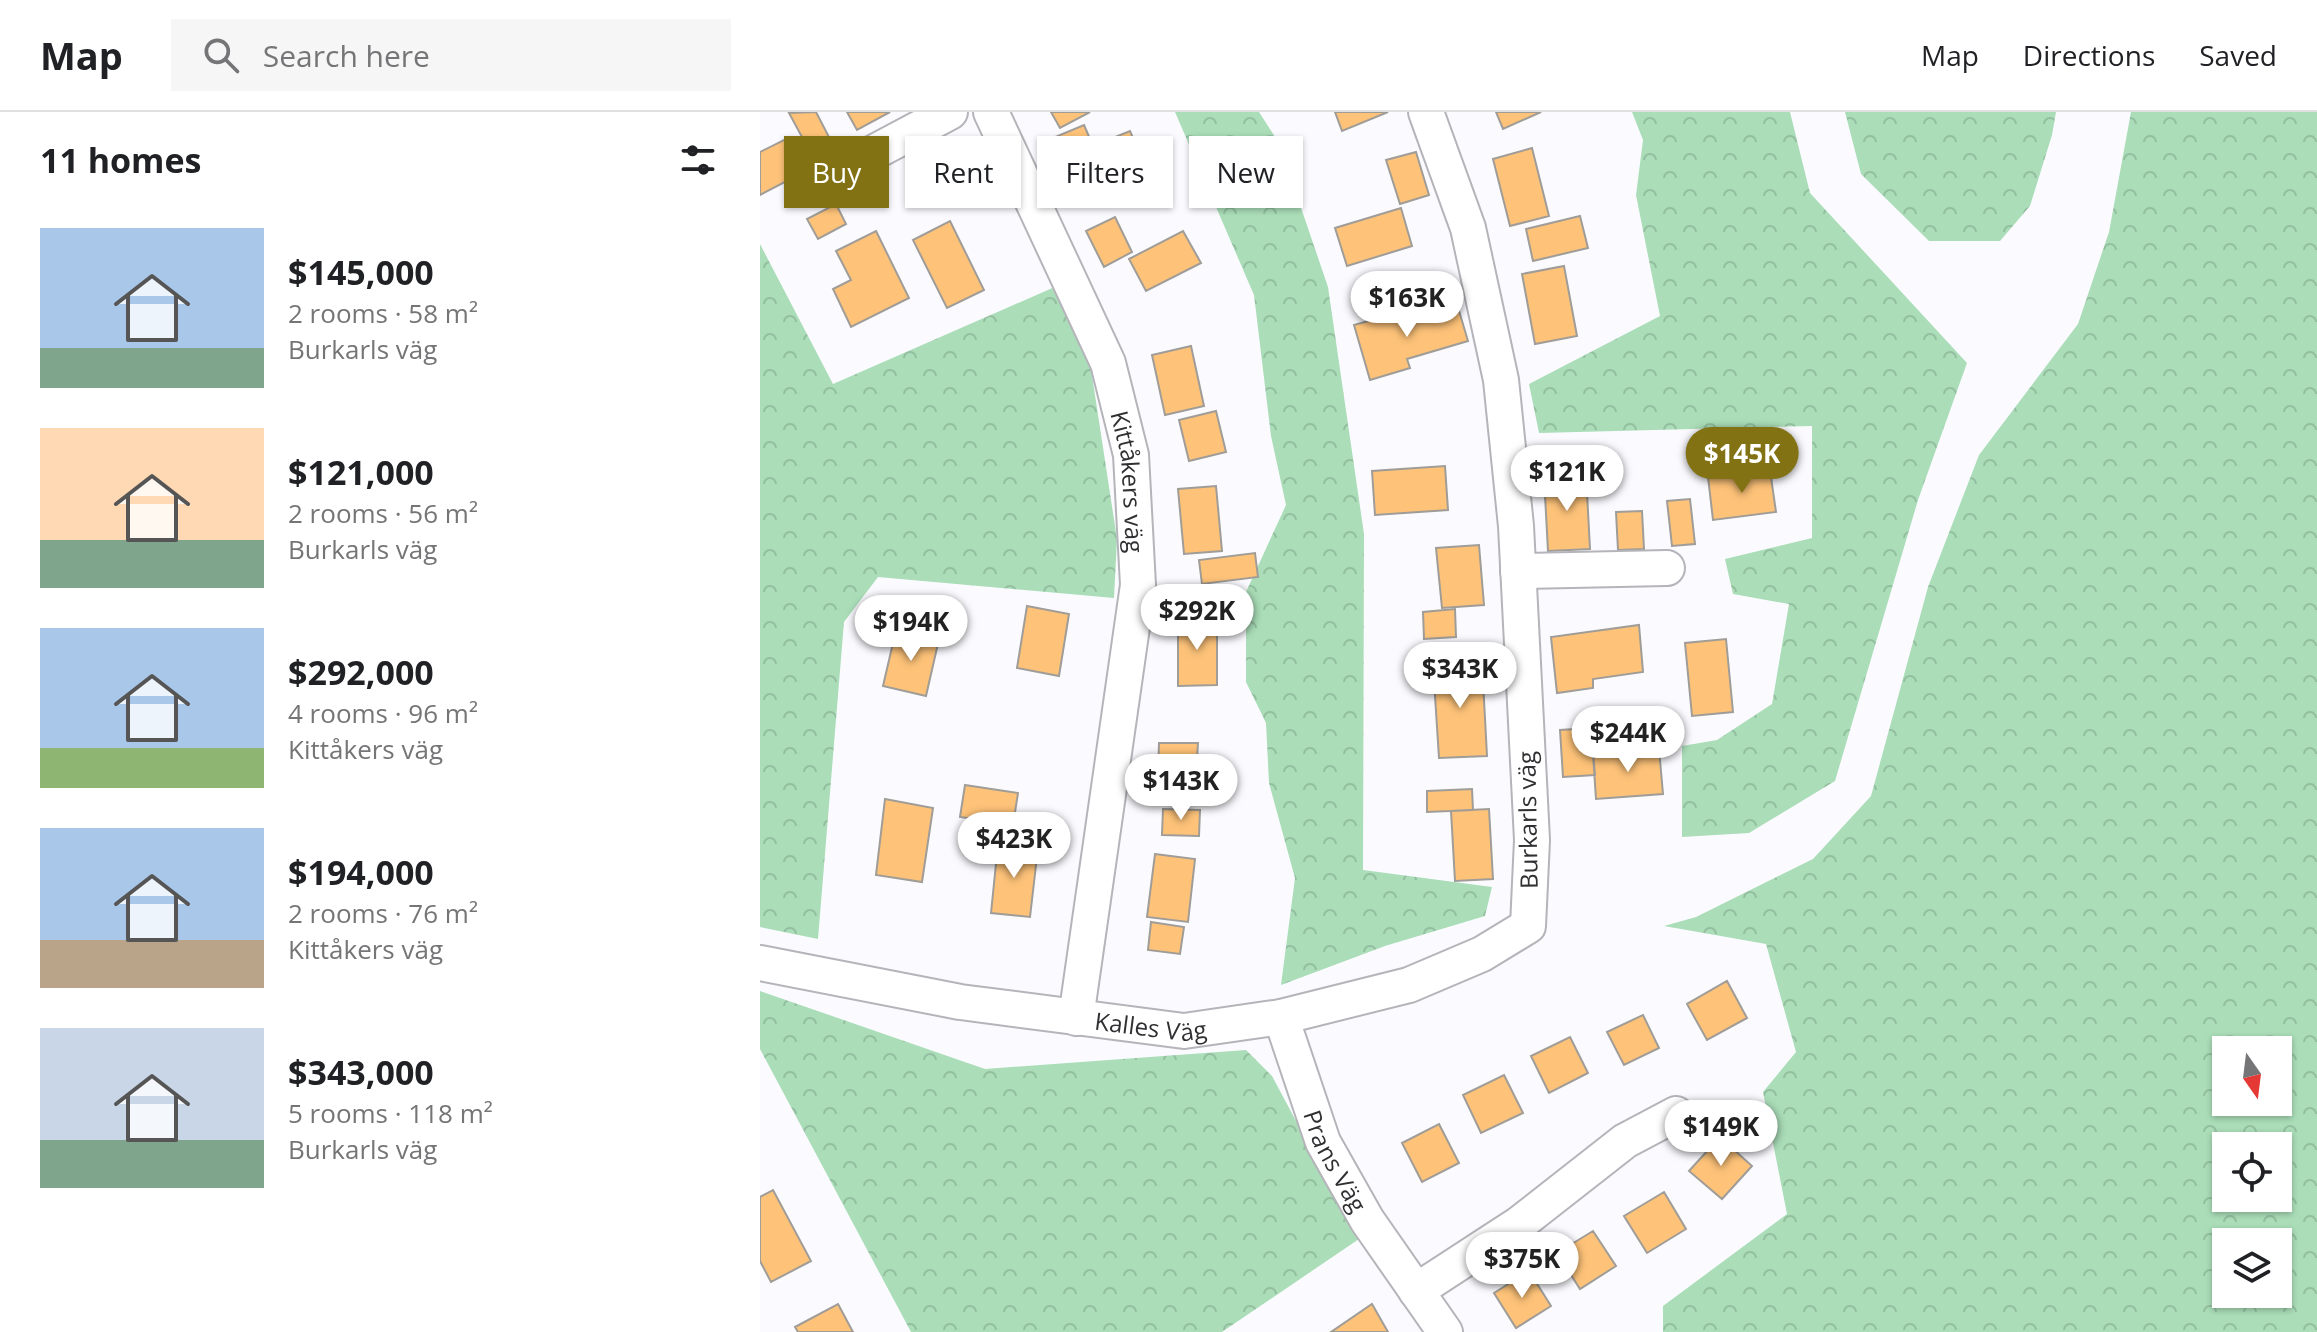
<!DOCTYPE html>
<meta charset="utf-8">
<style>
:root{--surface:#fff;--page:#f6f6f6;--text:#202124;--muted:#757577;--line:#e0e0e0;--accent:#827213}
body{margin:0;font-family:"Open Sans",sans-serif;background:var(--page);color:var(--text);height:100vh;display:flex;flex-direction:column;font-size:30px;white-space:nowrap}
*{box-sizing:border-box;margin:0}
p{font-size:26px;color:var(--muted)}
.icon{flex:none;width:44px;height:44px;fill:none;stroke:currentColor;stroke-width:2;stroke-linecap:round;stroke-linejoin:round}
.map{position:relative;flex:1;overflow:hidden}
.sheet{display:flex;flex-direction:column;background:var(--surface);width:760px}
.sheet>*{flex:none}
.hud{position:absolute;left:24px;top:24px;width:760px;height:72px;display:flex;gap:16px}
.needle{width:52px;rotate:166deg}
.tools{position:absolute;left:1452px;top:924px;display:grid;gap:16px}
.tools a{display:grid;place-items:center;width:80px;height:80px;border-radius:0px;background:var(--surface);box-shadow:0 2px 6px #0004;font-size:40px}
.price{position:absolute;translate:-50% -68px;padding:0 18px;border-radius:28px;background:#fff;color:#222;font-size:26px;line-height:52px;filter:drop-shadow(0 2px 4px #0008)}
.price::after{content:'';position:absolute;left:50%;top:48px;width:24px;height:18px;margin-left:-12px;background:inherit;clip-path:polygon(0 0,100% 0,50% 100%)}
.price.active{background:var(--accent);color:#fff}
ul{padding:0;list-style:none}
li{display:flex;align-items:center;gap:24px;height:200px;padding:0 40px}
li span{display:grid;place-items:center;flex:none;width:224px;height:160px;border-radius:0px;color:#555}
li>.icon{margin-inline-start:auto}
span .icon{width:96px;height:96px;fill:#fffc;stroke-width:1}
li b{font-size:34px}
h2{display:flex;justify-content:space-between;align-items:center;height:96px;padding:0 40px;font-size:34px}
.pill{padding:0 28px;border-radius:0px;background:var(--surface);box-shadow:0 2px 6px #0004;font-size:28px;line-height:72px}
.pill.active{background:var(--accent);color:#fff}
header{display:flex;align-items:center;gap:48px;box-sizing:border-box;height:112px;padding:0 40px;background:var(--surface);border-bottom:2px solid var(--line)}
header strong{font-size:38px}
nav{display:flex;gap:44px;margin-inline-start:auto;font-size:28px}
.search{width:560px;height:72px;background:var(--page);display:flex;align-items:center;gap:20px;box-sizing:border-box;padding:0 28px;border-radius:0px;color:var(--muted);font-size:30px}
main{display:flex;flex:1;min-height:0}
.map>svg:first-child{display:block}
.forest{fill:url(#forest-crowns);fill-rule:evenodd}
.building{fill:#fec379;stroke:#a09c97;stroke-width:2}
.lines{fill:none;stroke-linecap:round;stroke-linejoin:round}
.minor-casing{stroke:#b4b4ba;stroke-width:38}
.minor{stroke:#fff;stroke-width:34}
.labels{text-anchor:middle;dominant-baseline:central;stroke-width:7;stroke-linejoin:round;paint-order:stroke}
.street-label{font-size:24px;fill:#303033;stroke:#fff}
</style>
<header>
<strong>Map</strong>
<div class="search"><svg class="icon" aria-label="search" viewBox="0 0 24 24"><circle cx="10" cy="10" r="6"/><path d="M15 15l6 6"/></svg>Search here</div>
<nav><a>Map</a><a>Directions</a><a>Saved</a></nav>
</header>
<main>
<section class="sheet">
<h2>11 homes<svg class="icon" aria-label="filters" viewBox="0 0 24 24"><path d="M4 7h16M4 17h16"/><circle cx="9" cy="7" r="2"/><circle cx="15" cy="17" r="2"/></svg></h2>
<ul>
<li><span style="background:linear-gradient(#a9c7e8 75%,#7fa58c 0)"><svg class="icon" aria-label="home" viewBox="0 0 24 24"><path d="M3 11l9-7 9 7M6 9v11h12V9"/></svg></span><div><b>$145,000</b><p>2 rooms · 58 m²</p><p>Burkarls väg</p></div></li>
<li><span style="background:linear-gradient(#ffd9b3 70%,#7fa58c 0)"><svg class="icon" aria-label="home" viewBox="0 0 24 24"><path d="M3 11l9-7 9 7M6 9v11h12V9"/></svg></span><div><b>$121,000</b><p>2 rooms · 56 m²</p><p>Burkarls väg</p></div></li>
<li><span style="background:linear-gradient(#a9c7e8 75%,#8fb573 0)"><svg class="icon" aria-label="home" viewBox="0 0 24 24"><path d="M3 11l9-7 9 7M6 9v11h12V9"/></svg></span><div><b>$292,000</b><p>4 rooms · 96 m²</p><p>Kittåkers väg</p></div></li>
<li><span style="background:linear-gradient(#a9c7e8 70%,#b9a48a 0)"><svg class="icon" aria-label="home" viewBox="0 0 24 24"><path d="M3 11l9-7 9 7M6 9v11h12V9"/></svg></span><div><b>$194,000</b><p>2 rooms · 76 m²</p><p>Kittåkers väg</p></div></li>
<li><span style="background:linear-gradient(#c9d6e8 70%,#7fa58c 0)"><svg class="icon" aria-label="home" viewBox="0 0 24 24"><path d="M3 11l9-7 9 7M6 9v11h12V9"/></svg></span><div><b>$343,000</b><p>5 rooms · 118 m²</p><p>Burkarls väg</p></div></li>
</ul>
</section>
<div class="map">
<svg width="1557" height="1220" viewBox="0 0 1557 1220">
<defs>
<pattern id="forest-crowns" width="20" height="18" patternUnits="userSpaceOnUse" patternTransform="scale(2)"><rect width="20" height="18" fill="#aaddb8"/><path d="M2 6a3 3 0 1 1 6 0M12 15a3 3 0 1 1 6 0" fill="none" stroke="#93be9f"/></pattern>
</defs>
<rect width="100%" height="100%" fill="#fbfbff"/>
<path class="forest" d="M415,0H499L519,31L568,175L604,422L603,758L732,775L725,804L625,834L521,873L535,766L509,671L506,611L486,570V480L526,393L511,324L494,183Z
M872,0H1030L1050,81L1207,251L1158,388L1075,669L989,721L922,725V634L957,628L1012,592L1029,492L973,482L965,447L1052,426V314L779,321L769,272L900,204L876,83L883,28Z
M1085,0H1296L1292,23L1270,94L1240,129H1169L1101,62Z
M1371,0H1557V1220H903V1194L1027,1102L1003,980L1036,940L1006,832L904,814L936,805L1053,747L1111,684L1168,475L1219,343L1318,212L1349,120ZM1466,938H1518V990H1466ZM1466,1034H1518V1086H1466ZM1466,1130H1518V1182H1466Z
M0,132L73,272L297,174L331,257L357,427L354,486L118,465L84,510L58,827L0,815Z
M0,879L225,957L486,938L512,964L599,1127L462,1220H151L0,937Z"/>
<path class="building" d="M56,0L70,27L49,38L29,1Z
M87,0H130L97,18Z
M291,0H330L300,16Z
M575,0H628L582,19Z
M736,0H781L743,17Z
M324,13L333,34L370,19L382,47L310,79L288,28Z
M26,27L44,60L0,83V40Z
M772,36L789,104L750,114L733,47Z
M656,40L669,83L640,92L626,48Z
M76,92L86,112L58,127L47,107Z
M641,96L652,134L587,154L575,116Z
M820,104L828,136L773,149L766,117Z
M355,105L372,140L344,155L326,119Z
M190,109L224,178L187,196L153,128Z
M116,119L149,186L91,215L73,177L91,168L76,139Z
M423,119L441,151L386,179L369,147Z
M804,154L817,224L775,232L762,162Z
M697,192L708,229L647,247L650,256L610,268L594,213L634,202L640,210Z
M431,234L444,294L405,303L392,243Z
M456,299L466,340L429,349L419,308Z
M685,354L688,398L615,403L612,359Z
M1010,358L1016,400L953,408L948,365Z
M826,362L830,437L788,439L784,365Z
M456,374L462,439L424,442L418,377Z
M930,387L935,432L912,434L907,389Z
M882,399L884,437L858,438L856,400Z
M719,433L724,493L682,496L676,436Z
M495,441L498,465L442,472L439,448Z
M267,494L309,502L299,564L257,556Z
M695,497L696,525L664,527L663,500Z
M418,506H457V573L418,574Z
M879,513L883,560L833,567V576L797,581L791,525Z
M136,518L179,527L166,584L123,574Z
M966,527L973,600L932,604L925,531Z
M722,550L727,644L679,646L673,553Z
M831,616L835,663L803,665L800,618Z
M399,631H438L434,693L397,691Z
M899,637L903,682L836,687L833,642Z
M205,673L258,681L253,713L200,705Z
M712,677L713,698L667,700V679Z
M125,687L173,696L162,770L116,763Z
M403,697L440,698L439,724L402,723Z
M729,697L733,767L695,769L691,699Z
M238,732L278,736L270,805L231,801Z
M395,742L435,747L428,810L387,805Z
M391,810L424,815L420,842L388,838Z
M967,869L987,906L947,928L927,892Z
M883,903L899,936L864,953L847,920Z
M810,925L828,961L789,981L771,944Z
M744,963L763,1001L721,1021L703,983Z
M679,1012L699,1051L662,1070L642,1031Z
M960,1025L992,1054L962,1087L929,1059Z
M13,1078L51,1149L11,1170L0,1149V1085Z
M904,1080L926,1117L887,1141L864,1104Z
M833,1119L856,1154L820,1177L797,1141Z
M769,1159L791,1194L756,1216L734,1181Z
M78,1192L93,1220H38L35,1215Z
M612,1192L628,1220H571Z"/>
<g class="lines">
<defs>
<g id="minor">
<path id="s1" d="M231,0L348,251L371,343L378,473L316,906"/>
<path d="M94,51L190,0"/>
<path d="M758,459L907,456"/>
<path id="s2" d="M0,851L200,890L424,919L521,905L649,873L722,842L768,814L772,728L756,414L741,268L708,116L666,0"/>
<path id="s3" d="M521,905L563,1030L607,1108L685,1220"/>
<path d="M656,1179L759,1112L865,1029L916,1002"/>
</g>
</defs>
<use href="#minor" class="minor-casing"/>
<use href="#minor" class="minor"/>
</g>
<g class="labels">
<g class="street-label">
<text stroke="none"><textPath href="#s1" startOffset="398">Kittåkers väg</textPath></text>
<text transform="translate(767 708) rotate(-91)">Burkarls väg</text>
<text stroke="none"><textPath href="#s2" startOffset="396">Kalles Väg</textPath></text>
<text stroke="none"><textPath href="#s3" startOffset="154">Prans Väg</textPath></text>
</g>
</g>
</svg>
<div class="tools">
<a><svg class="needle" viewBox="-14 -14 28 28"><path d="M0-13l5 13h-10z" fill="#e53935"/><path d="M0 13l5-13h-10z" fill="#757577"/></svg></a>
<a><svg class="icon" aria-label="locate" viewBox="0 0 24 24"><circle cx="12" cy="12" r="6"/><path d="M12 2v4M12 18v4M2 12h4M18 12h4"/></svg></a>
<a><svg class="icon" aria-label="layers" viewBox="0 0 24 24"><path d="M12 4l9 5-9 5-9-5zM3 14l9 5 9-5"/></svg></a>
</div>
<b class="price" style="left:647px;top:227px">$163K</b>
<b class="price active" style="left:982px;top:383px">$145K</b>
<b class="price" style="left:807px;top:401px">$121K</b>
<b class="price" style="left:437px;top:540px">$292K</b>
<b class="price" style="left:151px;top:551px">$194K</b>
<b class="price" style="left:700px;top:598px">$343K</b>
<b class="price" style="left:868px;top:662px">$244K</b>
<b class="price" style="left:421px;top:710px">$143K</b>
<b class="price" style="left:254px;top:768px">$423K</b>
<b class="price" style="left:961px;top:1056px">$149K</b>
<b class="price" style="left:762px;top:1188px">$375K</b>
<div class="hud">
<a class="pill active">Buy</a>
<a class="pill">Rent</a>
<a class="pill">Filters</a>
<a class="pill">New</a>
</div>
</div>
</main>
